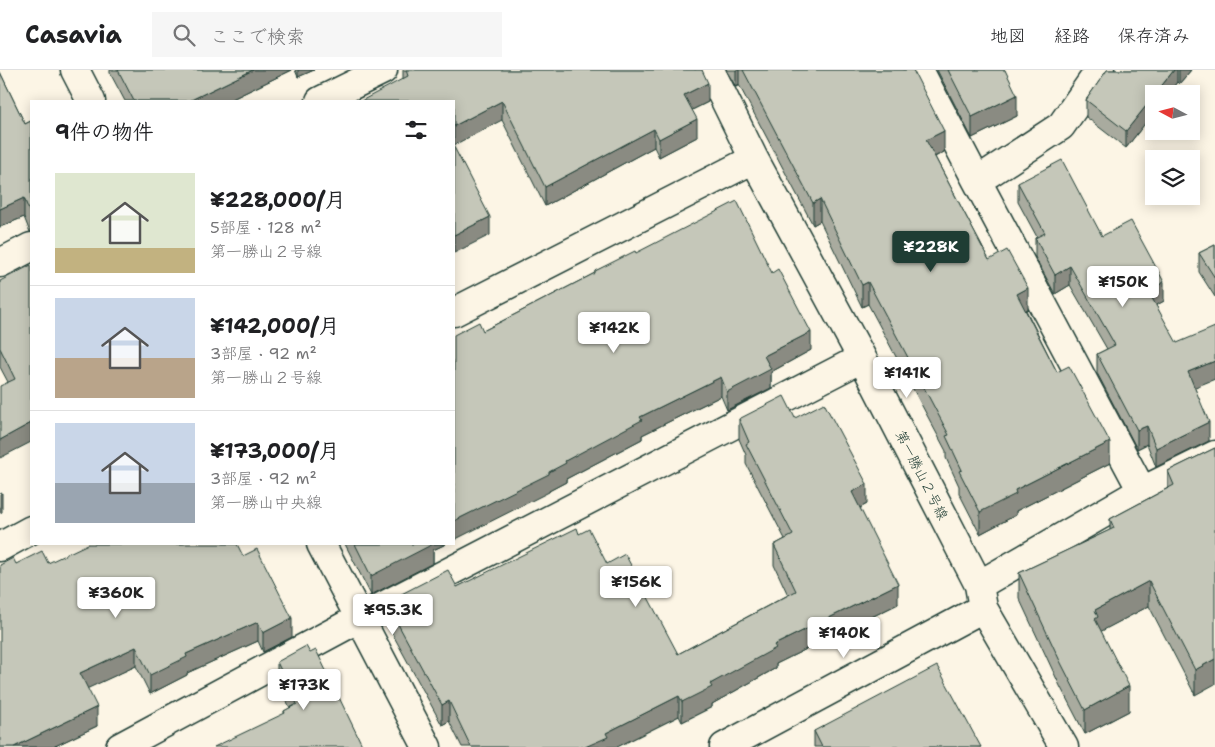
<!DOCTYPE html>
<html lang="ja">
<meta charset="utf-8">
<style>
:root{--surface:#fff;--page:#f6f6f6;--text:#202124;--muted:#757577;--line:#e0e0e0;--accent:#1f3d34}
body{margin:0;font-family:"Shantell Sans","Klee One",sans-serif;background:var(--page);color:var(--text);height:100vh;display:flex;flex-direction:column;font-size:19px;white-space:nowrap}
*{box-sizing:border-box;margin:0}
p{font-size:16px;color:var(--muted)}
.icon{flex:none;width:28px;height:28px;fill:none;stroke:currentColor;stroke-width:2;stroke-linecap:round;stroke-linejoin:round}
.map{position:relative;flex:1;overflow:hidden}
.drawer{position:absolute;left:30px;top:30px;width:425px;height:445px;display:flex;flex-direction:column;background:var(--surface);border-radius:0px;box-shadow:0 2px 12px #0003}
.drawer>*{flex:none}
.needle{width:32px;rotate:277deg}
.controls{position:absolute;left:1145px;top:15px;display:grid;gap:10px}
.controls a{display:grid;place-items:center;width:55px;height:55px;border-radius:0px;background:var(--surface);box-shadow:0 2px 12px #0003;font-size:25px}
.price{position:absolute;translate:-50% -42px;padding:0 11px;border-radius:5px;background:#fff;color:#222;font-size:16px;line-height:32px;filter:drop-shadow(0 1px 2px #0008)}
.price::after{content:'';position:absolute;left:50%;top:30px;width:15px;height:11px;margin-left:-8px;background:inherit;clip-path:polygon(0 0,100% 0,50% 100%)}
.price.active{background:var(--accent);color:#fff}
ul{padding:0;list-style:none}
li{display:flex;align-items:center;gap:15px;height:125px;padding:0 25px}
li+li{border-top:1px solid var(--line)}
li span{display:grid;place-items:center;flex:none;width:140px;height:100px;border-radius:0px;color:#555}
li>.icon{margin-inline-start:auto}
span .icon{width:60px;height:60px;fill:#fffc;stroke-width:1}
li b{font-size:21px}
h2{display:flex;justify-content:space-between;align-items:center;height:60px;padding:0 25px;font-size:21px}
header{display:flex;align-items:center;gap:30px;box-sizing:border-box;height:70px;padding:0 25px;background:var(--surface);border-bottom:1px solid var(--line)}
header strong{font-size:24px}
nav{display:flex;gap:28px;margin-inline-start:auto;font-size:18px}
.search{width:350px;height:45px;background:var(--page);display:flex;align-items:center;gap:12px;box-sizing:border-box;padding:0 18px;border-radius:0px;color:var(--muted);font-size:19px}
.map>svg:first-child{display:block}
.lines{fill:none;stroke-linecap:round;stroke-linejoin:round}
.minor-casing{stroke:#1f3d34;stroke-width:31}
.tertiary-casing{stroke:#1f3d34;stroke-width:31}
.minor{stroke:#fcf5e5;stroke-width:28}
.tertiary{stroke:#fcf5e5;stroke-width:28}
.wall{fill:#a9ab9f;stroke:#1f3d34}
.shaded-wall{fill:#8a8b82;stroke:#1f3d34}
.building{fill:#c5c7b9;stroke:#1f3d34}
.labels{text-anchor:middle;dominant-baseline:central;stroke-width:4;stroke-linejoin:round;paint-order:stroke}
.street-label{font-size:14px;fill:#1f3d34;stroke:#fcf5e5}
</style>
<header>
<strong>Casavia</strong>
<div class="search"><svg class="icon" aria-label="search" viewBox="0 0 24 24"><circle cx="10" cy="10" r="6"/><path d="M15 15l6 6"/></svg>ここで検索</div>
<nav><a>地図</a><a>経路</a><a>保存済み</a></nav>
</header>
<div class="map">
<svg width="1215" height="677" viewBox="0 0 1215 677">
<rect width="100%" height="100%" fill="#fcf5e5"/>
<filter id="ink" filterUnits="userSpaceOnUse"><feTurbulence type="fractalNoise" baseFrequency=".02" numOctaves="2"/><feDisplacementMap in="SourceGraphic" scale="10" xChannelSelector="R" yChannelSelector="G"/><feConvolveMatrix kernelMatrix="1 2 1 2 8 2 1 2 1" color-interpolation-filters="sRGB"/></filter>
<g filter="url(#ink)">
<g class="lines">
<defs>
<path id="minor" d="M710,0L754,89L862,288L979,515L983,538L1064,677
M919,0L977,111
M1100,0L1061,56L977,111L1142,421L1215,385
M320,31L383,0
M0,193L31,177
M454,242L754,89
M0,477L31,460
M979,515L1142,421
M120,677L360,548L862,288
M724,677L983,538"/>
<path id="tertiary" d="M75,0L91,31
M321,474L427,677"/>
</defs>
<use href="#minor" class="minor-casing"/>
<use href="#tertiary" class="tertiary-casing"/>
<use href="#minor" class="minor"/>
<use href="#tertiary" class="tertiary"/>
</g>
<path class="wall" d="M110,0H292L228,31H125L110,3Z
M295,0H314L298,7Z
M403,0H702L708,32L692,40L697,67L659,87L654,77L545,136L502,50L403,9Z
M726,0H913L944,82L935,87L989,190L1028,239L1026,240L1057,302L1110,393L1016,441V445L980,464L959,423V416L946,388V381L868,234L862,237L820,151L813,155L739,15L736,17Z
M937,0H1005L1017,46L972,68Z
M1107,0H1191L1179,14L1177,12L1126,78L1086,47V30Z
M0,2L25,54L31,51V162H30L24,147L0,157Z
M1018,113L1102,166L1164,231L1156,235L1195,318L1209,371L1156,397L1147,374L1137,379L1097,303V284L1107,279L1070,215L1055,224L1035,187V168L1037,167L1018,132Z
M1215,175V227L1199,202V183Z
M636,183L811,280L771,302V318L727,340L721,326L642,365V369L566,409V412L549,421V422L483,261L595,203V201Z
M0,211L31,372L8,312L0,297Z
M795,348L867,434L860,438L898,534L776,594V598L712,634V637L682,652L679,646L617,677H462L449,651L442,655L386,552V532L457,517L579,464L607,494L678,584L788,525L774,495V475L785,469L746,394V385L739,369V349Z
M1215,378L1195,625L1149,536L1101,561L1129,641L1085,664L1060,616L1019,528V503L1110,460V449L1168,418V401Z
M345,474H446L433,480V493L371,525Z
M243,486L292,567L263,582L258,571L187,603V605L150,624L136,596L87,618L97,656L53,677H0L16,494Z
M277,592L363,677L284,643V641L290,638L277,610Z
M814,661L981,677H814Z"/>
<path class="shaded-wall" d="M253,0H292L228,31H191V30Z
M298,0H314L298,7Z
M736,0H739V15L736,17Z
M1174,0H1177V12L1168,24H1155Z
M1179,0H1191L1179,14Z
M708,13V32L684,44V25Z
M1017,25V46L972,68V47Z
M1154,26V42L1126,78V61Z
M502,31V50L454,75V56Z
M697,49V67L659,87V69Z
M654,59V77L545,136V117Z
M944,61V82L926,91V70Z
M24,128V147L0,157V139Z
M820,129V151L813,155V133Z
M490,147V165L454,183V165Z
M1070,196V215L1055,224V205Z
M868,212V234L862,237V215Z
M1164,212V231L1148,240V221Z
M1028,218V239L1017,245V224Z
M811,262V280L771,302V318L727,340V322L764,286Z
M1215,291V309L1188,320V302Z
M721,307V326L642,365V369L566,409V412L549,421V422L454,470V451L549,402L565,391L640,347Z
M1209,352V371L1156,397V378Z
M31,353V372L0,388V370Z
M1147,356V374L1137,379V360Z
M1110,372V393L1016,441V445L980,464V442L1015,420Z
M867,414V434L852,442V422Z
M2,423V442L0,443V424Z
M427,474H446L433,480V493L371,525V506Z
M1149,511V536L1098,563L1095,574V540Z
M898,514V534L776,594V598L712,634V637L682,652V632L710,614L774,575Z
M292,548V567L263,582V563Z
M258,552V571L187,603V605L150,624V605L186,584Z
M136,577V596L80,622V603Z
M1215,589V614L1195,625V600Z
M1129,616V641L1085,664V640Z
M679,626V646L617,677H585L606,663Z
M449,631V651L442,655V635Z
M97,637V656L53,677H14Z"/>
<path class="building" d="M118,0H253L191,30V31H134Z
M406,0H702L708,13L684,25L697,49L659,69L654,59L545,117L502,31L454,56V31H361L408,6Z
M743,0H913L944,61L926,70L989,190L1007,180L1028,218L1017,224L1057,302L1069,296L1110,372L1015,420L1016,424L980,442L959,401L962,400L946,366L949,365L868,212L862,215L820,129L813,133Z
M948,0H1005L1017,25L972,47Z
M1107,0H1174L1155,24H1154V26L1126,61L1086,30Z
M0,2L25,54L31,51V143H30L24,128L0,139Z
M454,77L490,147L454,165Z
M1062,90L1102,166L1131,151L1164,212L1148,221L1177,273L1215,257V291L1188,302L1209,352L1156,378L1147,356L1137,360L1097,284L1115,275L1070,196L1055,205L1035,168L1045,163L1018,113Z
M737,131L772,203L778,199L811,262L764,286L771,299L727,322L721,307L640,347L642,350L565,391L566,393L549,402V404L454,451V265L479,252L483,261L595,203V201L635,181L636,183Z
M1215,175V208L1199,183Z
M31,195V353L0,370V316L15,309L0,278V211Z
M784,326L795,348L824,333L867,414L852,422L898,514L774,575L776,578L710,614L712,617L682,632L679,626L606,663L608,667L585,677H471L449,631L442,635L386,532L448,500L457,517L577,458L579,464L589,459L607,494L625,484L678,584L796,521L774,475L793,465L746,374L749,372L739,349Z
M1215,378V589L1195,600L1149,511L1095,540L1098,547L1095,549L1129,616L1085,640L1060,591L1019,503L1114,458L1110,449L1174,415L1168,401Z
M88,474H237L243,486L257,479L292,548L263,563L258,552L186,584L187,587L150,605L136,577L80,603L97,637L14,677H0V495L13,488L16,494L42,481L48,493Z
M355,474H433L371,506Z
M306,576L310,583L316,580L363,677H214L285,643L284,641L297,634L277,592Z
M937,596L981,677H822L814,661Z"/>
</g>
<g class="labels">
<g class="street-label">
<text transform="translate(922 405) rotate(63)">第一勝山２号線</text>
</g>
</g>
</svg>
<div class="controls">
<a><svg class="needle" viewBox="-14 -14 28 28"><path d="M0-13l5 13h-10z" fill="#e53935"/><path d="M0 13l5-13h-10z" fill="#757577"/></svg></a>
<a><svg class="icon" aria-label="layers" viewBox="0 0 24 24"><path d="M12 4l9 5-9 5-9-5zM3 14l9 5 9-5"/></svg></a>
</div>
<b class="price active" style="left:931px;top:203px">¥228K</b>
<b class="price" style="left:1123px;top:238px">¥150K</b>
<b class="price" style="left:614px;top:284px">¥142K</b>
<b class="price" style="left:907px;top:329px">¥141K</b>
<b class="price" style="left:636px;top:538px">¥156K</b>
<b class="price" style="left:116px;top:549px">¥360K</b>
<b class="price" style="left:393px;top:566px">¥95.3K</b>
<b class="price" style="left:844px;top:589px">¥140K</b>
<b class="price" style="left:304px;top:641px">¥173K</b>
<section class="drawer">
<h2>9件の物件<svg class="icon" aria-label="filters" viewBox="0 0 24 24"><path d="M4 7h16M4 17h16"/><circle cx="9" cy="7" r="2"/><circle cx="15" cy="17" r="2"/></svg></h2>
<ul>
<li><span style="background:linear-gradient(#dfe7d0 75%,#c2b280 0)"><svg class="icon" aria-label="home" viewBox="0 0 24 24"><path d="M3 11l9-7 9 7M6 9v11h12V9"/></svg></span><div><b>¥228,000/月</b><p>5部屋 · 128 m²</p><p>第一勝山２号線</p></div></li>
<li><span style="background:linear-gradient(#c9d6e8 60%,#b9a48a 0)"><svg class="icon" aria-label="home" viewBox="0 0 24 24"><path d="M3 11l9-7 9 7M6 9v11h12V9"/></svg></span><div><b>¥142,000/月</b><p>3部屋 · 92 m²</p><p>第一勝山２号線</p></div></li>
<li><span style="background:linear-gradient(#c9d6e8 60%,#9aa5b1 0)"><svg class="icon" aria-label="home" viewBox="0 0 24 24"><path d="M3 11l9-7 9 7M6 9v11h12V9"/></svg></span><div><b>¥173,000/月</b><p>3部屋 · 92 m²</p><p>第一勝山中央線</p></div></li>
</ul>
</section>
</div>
